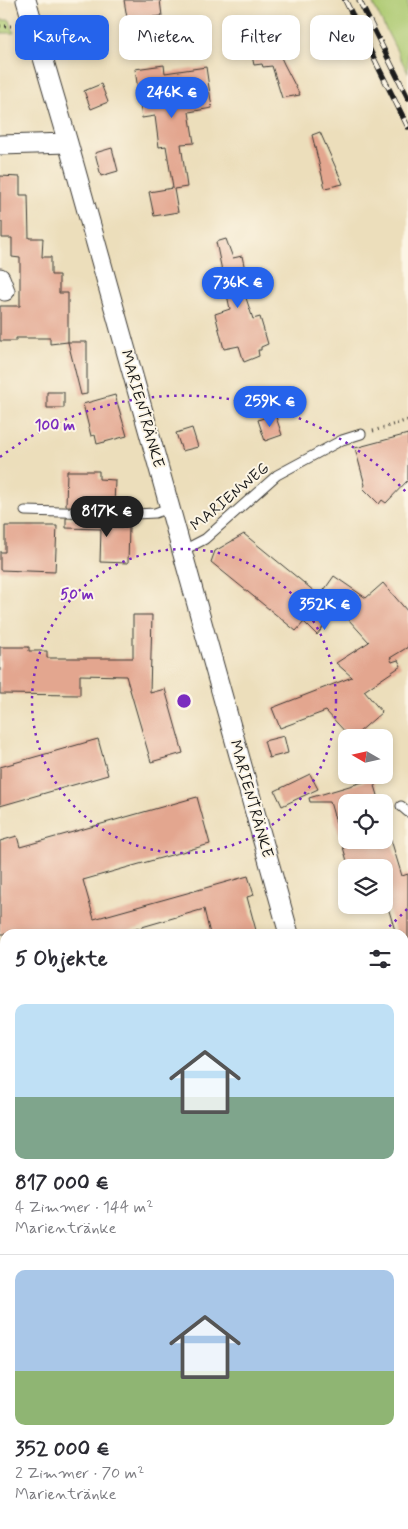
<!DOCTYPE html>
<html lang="de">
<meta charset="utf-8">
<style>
:root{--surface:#fff;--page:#f7f7f7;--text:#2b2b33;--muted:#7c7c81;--line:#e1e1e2;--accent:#2563eb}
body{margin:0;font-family:Mynerve,sans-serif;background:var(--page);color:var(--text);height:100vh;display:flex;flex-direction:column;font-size:19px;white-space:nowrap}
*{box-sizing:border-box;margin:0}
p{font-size:16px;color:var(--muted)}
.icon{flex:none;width:28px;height:28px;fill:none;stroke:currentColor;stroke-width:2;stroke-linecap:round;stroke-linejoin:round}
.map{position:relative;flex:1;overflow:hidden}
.panel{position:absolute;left:0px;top:929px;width:409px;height:601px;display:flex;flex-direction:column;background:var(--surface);border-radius:15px 15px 0 0;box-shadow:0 2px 8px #0003}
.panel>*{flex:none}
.banner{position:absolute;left:15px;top:15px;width:379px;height:45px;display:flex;gap:10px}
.needle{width:32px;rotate:279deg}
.controls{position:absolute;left:338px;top:729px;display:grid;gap:10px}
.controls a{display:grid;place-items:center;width:55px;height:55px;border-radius:10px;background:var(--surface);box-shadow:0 2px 8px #0003;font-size:25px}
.price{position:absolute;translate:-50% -42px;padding:0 11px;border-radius:18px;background:var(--accent);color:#fff;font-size:16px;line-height:32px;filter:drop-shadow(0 1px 2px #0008)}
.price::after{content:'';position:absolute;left:50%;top:30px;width:15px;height:11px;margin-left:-8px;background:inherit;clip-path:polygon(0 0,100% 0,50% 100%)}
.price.current{background:#222;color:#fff}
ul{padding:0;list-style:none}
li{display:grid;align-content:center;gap:10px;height:265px;padding:0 15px}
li+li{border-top:1px solid var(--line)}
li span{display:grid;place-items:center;height:155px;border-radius:10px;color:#555}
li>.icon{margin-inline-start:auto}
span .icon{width:90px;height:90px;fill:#fffc;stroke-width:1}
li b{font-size:21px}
h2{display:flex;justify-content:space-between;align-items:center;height:60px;padding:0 15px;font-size:21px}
.pill{padding:0 18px;border-radius:10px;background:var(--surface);box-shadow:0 2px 8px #0003;font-size:18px;line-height:45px}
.pill.current{background:var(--accent);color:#fff}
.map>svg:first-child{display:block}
.green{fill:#acc970;stroke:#647246}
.building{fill:#e3a68f}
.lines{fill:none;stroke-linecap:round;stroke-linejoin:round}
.service-casing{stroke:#3b3934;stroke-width:11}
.minor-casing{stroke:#3b3934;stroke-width:21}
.path{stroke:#3b3934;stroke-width:3;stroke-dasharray:1 4;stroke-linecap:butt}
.service{stroke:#fff;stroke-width:9}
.minor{stroke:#fff;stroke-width:19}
.rail-casing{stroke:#1c1c1c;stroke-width:5.5}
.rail{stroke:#fcf5e5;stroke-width:4;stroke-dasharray:11;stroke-linecap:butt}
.ring{fill:none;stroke:#7b2cbf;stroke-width:2.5;stroke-dasharray:2.5 5}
.labels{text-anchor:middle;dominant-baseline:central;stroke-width:4;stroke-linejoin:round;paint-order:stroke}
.street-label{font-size:16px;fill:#1c1c1c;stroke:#fcf5e5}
.centre{fill:#7b2cbf;stroke:#fcf5e5;stroke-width:2.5}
.ring-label{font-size:15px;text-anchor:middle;font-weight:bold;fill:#7b2cbf;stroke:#fcf5e5;stroke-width:4;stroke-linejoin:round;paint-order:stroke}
</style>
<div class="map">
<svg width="408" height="1529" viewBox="0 0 408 1529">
<rect width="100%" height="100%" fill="#fcf5e5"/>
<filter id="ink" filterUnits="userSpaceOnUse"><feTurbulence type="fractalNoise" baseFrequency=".02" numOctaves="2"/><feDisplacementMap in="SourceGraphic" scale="10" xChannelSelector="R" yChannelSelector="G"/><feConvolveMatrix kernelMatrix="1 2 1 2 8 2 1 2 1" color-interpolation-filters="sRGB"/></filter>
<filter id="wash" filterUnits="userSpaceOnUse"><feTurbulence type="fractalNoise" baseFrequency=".0096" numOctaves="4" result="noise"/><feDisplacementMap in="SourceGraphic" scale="20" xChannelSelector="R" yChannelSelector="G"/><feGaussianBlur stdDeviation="1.12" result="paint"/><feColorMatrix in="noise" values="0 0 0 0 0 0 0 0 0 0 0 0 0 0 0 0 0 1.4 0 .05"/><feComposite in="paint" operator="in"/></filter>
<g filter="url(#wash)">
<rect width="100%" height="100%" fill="#ecdebb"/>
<path class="green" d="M371,0H408V73Z
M0,20H10L14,33H0Z
M0,1056H5V1200H0Z"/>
<g id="blocks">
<path class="building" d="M124,0H160L162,16L153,17L155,33L130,36Z
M268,29L284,64L300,95L282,98L272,66L263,67L262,64L254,65L251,51Z
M164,65L165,73L206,67L212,108L189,112L194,143L181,144L187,187L174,189L178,212L154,216L149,192L173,188L166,146L159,147L155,116L142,118L135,69Z
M101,84L108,102L91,109L84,91Z
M320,132L343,184L325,188L312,135Z
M112,148L118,171L101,176L95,153Z
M0,176L20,177V195H28L29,238H43L42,257H51V275H59V293H68V342H87V394L81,395L68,342L50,344V338H16V341H0V306H20V258L12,257V238H2V222H0Z
M226,239L233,258L242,256L247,279L240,280L253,319L260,317L268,344L261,347V350H258L259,356L244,362L239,346L224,349L215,314L230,309L216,242Z
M47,392H64V408H47Z
M115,395L127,436L97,444L95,435L91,436L83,404Z
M275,414L282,435L265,441L258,420Z
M192,428L198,447L182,451L176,433Z
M408,434V480L386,503L382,500L379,504L363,488L365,485L355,448Z
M67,471H99V479L115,480L114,507L66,506Z
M66,518L114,520V527H129L128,563L100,562L101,529L66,528Z
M5,526H57L55,572L0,570V552H5Z
M244,534L320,596L334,576L366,598L383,583L408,612V647L390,658L392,662L398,660L401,666L364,691L382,712L358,733L349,736L326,711L280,728L272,708L352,677L336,663L369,642L338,608L317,635L304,622L296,631L211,562L215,551Z
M133,615H152L150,693L165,689L183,753L151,762L126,676L80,675V695L0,694V647H29V651H47V658H133Z
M284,736L288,753L269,758L264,741Z
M98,739L108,775L0,806V767Z
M310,774L318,789L282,806L275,791Z
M373,779L380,802H346V840H384V830H388L402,876L408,874V959H404V934H396L384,894V862L365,868H349L330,802H310L309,798Z
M197,797L210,844L83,880L94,919L248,876L254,895L247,897L257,934H210L204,909L118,934H0V841L17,836L20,847Z"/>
</g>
</g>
<g filter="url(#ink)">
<use href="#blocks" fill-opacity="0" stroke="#3b3934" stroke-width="1"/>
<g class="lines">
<defs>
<path id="service" d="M25,511L135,514L155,513L169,508
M182,551L205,539L277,475L342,440L361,434
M401,806L408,812
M0,1041H5
M404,1167H408"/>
<path id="minor" d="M26,0L68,143L289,934
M0,145L68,143
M0,278L5,291
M389,1529V1525"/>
</defs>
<use href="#service" class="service-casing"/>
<use href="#minor" class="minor-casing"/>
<path class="path" d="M0,26H14
M373,431L408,420"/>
<use href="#service" class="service"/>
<use href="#minor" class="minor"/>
<defs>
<path id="rail" d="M345,0L408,127
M359,0L408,98"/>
</defs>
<use href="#rail" class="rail-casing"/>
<use href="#rail" class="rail"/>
</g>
</g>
<g class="ring">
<circle cx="184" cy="701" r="152"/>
<path d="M407 909A305 305 0 0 1 382 933M0 457A305 305 0 0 1 407 493"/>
</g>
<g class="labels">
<g class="street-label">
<text transform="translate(142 409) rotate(74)">MARIENTRÄNKE</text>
<text transform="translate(230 497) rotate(-40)">MARIENWEG</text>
<text transform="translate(251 799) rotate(74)">MARIENTRÄNKE</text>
</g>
</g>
<circle cx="184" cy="701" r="8" class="centre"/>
<g class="ring-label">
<text x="55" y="430">100 m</text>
<text x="77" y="599">50 m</text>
</g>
</svg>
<div class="controls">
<a><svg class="needle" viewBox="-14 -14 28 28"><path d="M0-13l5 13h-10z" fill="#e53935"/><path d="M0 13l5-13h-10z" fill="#7c7c81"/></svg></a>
<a><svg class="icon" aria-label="locate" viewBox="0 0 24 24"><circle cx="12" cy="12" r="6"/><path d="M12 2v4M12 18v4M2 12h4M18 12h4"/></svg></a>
<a><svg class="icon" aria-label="layers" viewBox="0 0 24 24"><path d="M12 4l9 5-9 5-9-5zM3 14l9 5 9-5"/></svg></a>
</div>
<b class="price" style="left:172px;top:119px">246K €</b>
<b class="price" style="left:238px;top:309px">736K €</b>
<b class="price" style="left:270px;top:428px">259K €</b>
<b class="price current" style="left:107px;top:538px">817K €</b>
<b class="price" style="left:325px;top:631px">352K €</b>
<div class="banner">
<a class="pill current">Kaufen</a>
<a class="pill">Mieten</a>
<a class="pill">Filter</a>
<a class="pill">Neu</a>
</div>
<section class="panel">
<h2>5 Objekte<svg class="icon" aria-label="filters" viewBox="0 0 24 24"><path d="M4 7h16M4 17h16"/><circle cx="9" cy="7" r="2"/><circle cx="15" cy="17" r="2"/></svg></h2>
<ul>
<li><span style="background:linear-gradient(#bfe0f5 60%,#7fa58c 0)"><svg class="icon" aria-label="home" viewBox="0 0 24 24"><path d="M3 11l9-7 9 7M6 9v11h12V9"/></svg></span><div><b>817 000 €</b><p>4 Zimmer · 144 m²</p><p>Marientränke</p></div></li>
<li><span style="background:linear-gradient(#a9c7e8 65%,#8fb573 0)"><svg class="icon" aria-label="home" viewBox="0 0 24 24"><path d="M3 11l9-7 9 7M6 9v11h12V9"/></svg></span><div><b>352 000 €</b><p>2 Zimmer · 70 m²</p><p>Marientränke</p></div></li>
</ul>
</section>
</div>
